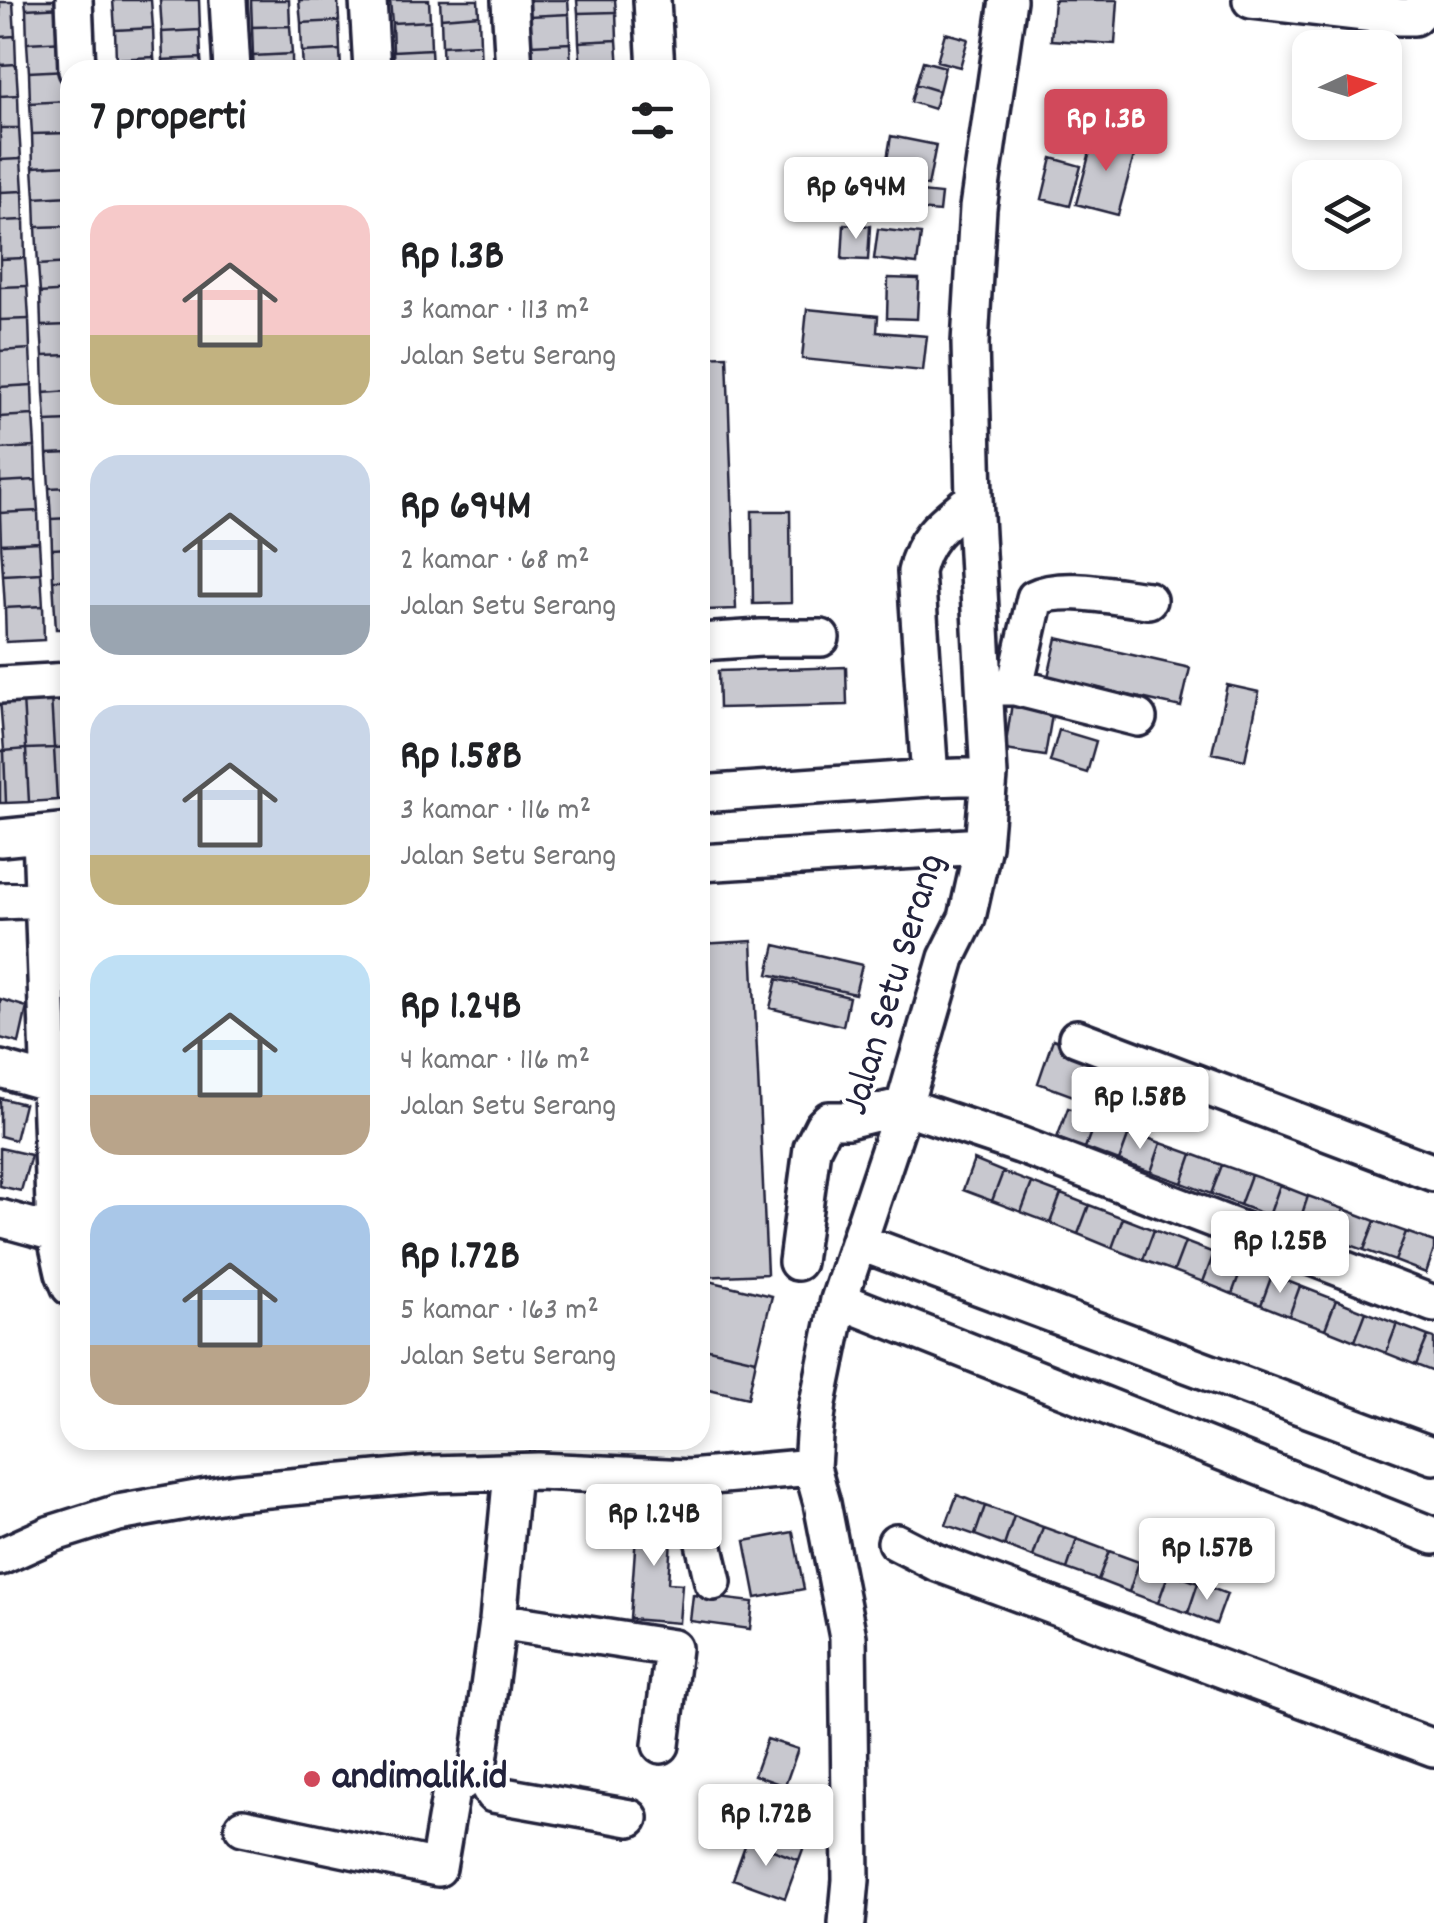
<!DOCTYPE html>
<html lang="id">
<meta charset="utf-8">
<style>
:root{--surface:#fff;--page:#f2f2f2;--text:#202124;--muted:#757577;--accent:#d1495b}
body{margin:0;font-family:Dekko,sans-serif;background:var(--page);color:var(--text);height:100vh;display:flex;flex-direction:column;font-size:38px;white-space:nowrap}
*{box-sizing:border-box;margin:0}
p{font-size:32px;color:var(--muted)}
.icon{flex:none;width:55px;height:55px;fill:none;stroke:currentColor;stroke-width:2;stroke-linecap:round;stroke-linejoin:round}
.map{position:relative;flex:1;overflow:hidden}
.drawer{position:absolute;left:60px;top:60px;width:650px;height:1390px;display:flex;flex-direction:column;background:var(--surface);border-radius:30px;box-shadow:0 5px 15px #0003}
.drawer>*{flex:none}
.needle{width:65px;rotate:86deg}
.tools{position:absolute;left:1292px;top:30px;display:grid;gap:20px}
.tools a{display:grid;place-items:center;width:110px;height:110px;border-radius:20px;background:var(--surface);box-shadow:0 5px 15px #0003;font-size:50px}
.price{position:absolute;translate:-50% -85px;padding:0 22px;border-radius:10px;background:#fff;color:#222;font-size:32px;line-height:65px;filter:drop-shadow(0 2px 5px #0008)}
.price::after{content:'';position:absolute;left:50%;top:60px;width:30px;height:22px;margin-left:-15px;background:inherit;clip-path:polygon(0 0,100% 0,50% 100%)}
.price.current{background:var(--accent);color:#fff}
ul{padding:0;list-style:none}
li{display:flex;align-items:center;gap:30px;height:250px;padding:0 30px}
li span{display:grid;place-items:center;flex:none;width:280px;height:200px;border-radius:30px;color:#555}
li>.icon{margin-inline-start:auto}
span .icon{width:120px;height:120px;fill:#fffc;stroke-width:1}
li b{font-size:42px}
h2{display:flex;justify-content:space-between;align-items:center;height:120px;padding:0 30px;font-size:42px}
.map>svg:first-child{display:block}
.building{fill:#c8c8cf;stroke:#22223b;stroke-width:2.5}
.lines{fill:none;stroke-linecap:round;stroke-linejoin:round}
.minor-casing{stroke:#22223b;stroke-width:42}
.minor{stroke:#fff;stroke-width:35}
.poi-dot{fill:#d1495b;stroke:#fff;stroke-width:4}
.labels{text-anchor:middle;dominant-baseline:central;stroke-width:8;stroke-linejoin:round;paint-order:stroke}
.street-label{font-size:40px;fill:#22223b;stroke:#fff}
.poi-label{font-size:40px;font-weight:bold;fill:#22223b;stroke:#fff;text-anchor:start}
</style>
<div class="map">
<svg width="1434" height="1923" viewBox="0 0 1434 1923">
<rect width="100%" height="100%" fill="#fff"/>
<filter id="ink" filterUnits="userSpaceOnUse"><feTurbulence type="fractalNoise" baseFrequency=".01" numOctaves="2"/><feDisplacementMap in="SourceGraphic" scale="20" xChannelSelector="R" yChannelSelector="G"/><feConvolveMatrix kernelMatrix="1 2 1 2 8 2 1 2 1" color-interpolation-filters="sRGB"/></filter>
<g filter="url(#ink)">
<path class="building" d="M25,0H63L64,7L26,9Z
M113,0H151L153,28L115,30Z
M160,0H199L200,30L162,32Z
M251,0H289L290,26L252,27Z
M299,0H338L339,21L301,23Z
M390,0H429L430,21L392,23Z
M440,0H478L479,15L441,18Z
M530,0H568L569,14L530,16Z
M577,0H615L616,12L578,13Z
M1054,0H1118L1115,44L1051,40Z
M0,2H13L15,36L0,37Z
M64,7L66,41L27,43L26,9Z
M616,12L617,40L579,42L578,13Z
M569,14L570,43L532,45L530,16Z
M479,15L480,44L442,46L441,18Z
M339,21L340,50L302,52L301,23Z
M430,21L431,49L393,51L392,23Z
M290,26L292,54L253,56L252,27Z
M153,28L154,57L116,59L115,30Z
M200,30L201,58L163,60L162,32Z
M945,33L968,39L960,67L937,61Z
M15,36L16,64L0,65V37Z
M617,40L619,70H581L579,42Z
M66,41L67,70L29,72L27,43Z
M570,43L571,70H533L532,45Z
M480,44L481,70H443L442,46Z
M431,49L432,70H394L393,51Z
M340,50L341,70H303L302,52Z
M292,54V70H254L253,56Z
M154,57L155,70H117L116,59Z
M201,58L202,70H164L163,60Z
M923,61L945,67L939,91L916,84Z
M16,64L18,95L0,96V65Z
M67,70L69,101L30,103L29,72Z
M916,84L939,91L934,109L911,102Z
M18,95L19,128H0V96Z
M69,101L70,133L32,134L30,103Z
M0,128H19L21,159L0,160Z
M70,133V165L33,167L32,134Z
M1095,133L1137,145L1118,215L1076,204Z
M891,136L936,145L928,186L884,177Z
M1052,158L1081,166L1070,206L1042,199Z
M21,159L23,191L0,192V160Z
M70,165V196L35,198L33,167Z
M882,188L941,194L939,212L880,206Z
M23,191L24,220L0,221V192Z
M70,196V226L36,227L35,198Z
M24,220L25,258L0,259V221Z
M844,224L870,226L868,260L842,259Z
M70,226V263L38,265L36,227Z
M878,229L921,234L917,264L874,259Z
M25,258L27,286L0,287V259Z
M70,263V291L40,293L38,265Z
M888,278L919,279L917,319L887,318Z
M27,286L29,319L0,320V287Z
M70,291V325L41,326L40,293Z
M807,309L878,316L877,332L927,336L923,371L802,359Z
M29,319L30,349L0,351V320Z
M70,325V355L43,356L41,326Z
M30,349L32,385L0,387V351Z
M70,355V391L44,393L43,356Z
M727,356L736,609L705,610L700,456V357Z
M32,385L33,415L0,417V387Z
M70,391V421L46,422L44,393Z
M33,415L35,447L0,449V417Z
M70,421V453L47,454L46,422Z
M35,447L36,480L0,482V449Z
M70,453V487L49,488L47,454Z
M36,480L38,511L0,513V482Z
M70,487V518L51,519L49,488Z
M38,511L39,542L1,544L0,513Z
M752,511H790L791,603L753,604Z
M70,518V548L52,549L51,519Z
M39,542L41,573L3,575L1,544Z
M70,548V580H53L52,549Z
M41,573L43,606L5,608L3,575Z
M53,580H70V629H56Z
M43,606L44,640L6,642L5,608Z
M1057,638L1190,668L1181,707L1048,677Z
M846,667L847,705L719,708L718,671Z
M1227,685L1259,692L1245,760L1212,753Z
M70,695V747L54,748L51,696Z
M51,696L54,748L26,749L23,698Z
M23,698L26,749L4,751L0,699Z
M1012,703L1053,709L1045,756L1005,750Z
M1059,730L1096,741L1087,773L1050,762Z
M70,747V799L57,800L54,748Z
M54,748L57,800L29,802L26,749Z
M26,749L29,802L6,803L4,751Z
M0,751H4L6,803H0Z
M63,928H70V975L66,976Z
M752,941L767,1274L700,1277V944Z
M775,945L862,965L855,994L768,974Z
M777,979L849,997L843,1026L770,1008Z
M0,999L27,1007L19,1043L0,1038Z
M1053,1039L1153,1076L1138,1120L1038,1083Z
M0,1098L24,1104L15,1140L0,1136Z
M1068,1108L1096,1118L1085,1148L1057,1138Z
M1096,1118L1130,1131L1119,1161L1085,1148Z
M1130,1131L1161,1143L1151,1172L1119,1161Z
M1161,1143L1192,1154L1182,1183L1151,1172Z
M0,1148L31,1155L21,1191L0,1186Z
M1192,1154L1222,1165L1211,1194L1182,1183Z
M974,1160L1003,1172L992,1201L963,1190Z
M1222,1165L1251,1175L1240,1205L1211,1194Z
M1003,1172L1032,1183L1021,1212L992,1201Z
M1251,1175L1280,1185L1269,1216L1240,1205Z
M1032,1183L1061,1194L1050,1223L1021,1212Z
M1280,1185L1308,1196L1298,1226L1269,1216Z
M1061,1194L1089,1205L1078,1234L1050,1223Z
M1308,1196L1344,1209L1334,1239L1298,1226Z
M1089,1205L1123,1218L1112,1248L1078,1234Z
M1344,1209L1375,1221L1364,1250L1334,1239Z
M1123,1218L1154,1230L1143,1260L1112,1248Z
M1375,1221L1406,1232L1395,1261L1364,1250Z
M1154,1230L1185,1242L1174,1271L1143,1260Z
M1406,1232L1434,1242V1250L1426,1273L1395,1261Z
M1185,1242L1214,1253L1203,1282L1174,1271Z
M1214,1253L1243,1264L1232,1294L1203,1282Z
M1243,1264L1272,1275L1261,1305L1232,1294Z
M1272,1275L1300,1286L1289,1316L1261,1305Z
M709,1281L772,1296L756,1360L700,1347V1320Z
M1300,1286L1336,1300L1325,1329L1289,1316Z
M1336,1300L1366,1312L1355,1341L1325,1329Z
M1366,1312L1397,1324L1386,1353L1355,1341Z
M1397,1324L1428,1336L1416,1365L1386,1353Z
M1428,1336L1434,1338V1372L1416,1365Z
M700,1347L756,1360L748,1398L700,1387Z
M957,1495L985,1506L975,1535L946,1525Z
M985,1506L1014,1516L1004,1546L975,1535Z
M638,1507L673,1510L668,1583L682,1584L679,1623L630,1619Z
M1014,1516L1043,1527L1033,1557L1004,1546Z
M1043,1527L1077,1539L1067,1569L1033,1557Z
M793,1532L804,1589L756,1598L745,1541Z
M1077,1539L1109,1551L1098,1580L1067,1569Z
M1109,1551L1139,1562L1129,1592L1098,1580Z
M1139,1562L1169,1572L1158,1603L1129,1592Z
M1169,1572L1198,1583L1188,1613L1158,1603Z
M1198,1583L1227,1594L1216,1624L1188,1613Z
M693,1595L753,1602L750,1629L690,1621Z
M767,1739L798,1749L785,1786L754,1775Z
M767,1788L818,1807L807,1838L755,1818Z
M755,1818L807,1838L799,1860L747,1840Z
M747,1840L799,1860L785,1898L733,1879Z"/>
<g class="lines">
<defs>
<path id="minor" d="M74,0L77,70
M228,0L232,70
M368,0L372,70
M510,0L514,70
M652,0L656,70
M1251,0L1400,17H1414L1431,0
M700,642L761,638H821
M0,685L70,681
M992,687H1015L1138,718
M1015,687L1035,598C1062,584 1117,597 1148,600
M930,778L916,572C924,534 946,522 974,498
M700,794L930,778L989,776
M41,835L55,1233L64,1273L70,1287
M0,838L70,831
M700,863L983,846
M0,901L70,898
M1077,1038L1434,1173
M0,1069L50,1083
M0,1218L55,1233
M859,1242L1434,1456
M797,1262L812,1148L823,1126L829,1120H847L904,1106L1020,1145L1434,1304
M839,1300L1434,1536
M512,1472L498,1621L478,1768L493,1794L630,1818
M689,1478L713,1582
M896,1542L935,1562L1434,1748
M0,1557L51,1534L118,1513L236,1492L431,1474L538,1471L689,1478L812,1467
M498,1621L673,1648L661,1745
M243,1827L438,1868L451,1791L478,1768
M847,1923L851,1880L848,1637L822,1503L812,1467L814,1436L818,1403L839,1300L904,1106L947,958L967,918L983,846L989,776L974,498L970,343L978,208L1008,0"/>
</defs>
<use href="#minor" class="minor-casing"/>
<use href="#minor" class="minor"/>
</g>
</g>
<circle class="poi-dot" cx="312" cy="1779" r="10"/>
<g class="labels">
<g class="street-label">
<text transform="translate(896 985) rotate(-73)">Jalan Setu Serang</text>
</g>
<g class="poi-label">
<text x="332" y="1779">andimalik.id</text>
</g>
</g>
</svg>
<div class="tools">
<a><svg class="needle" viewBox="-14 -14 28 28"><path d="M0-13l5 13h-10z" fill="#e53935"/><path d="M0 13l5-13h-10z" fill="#757577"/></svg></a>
<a><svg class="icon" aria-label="layers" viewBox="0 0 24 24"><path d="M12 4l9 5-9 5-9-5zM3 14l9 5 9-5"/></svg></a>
</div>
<b class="price current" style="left:1106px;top:174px">Rp 1.3B</b>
<b class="price" style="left:856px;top:242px">Rp 694M</b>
<b class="price" style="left:1140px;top:1152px">Rp 1.58B</b>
<b class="price" style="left:1280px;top:1296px">Rp 1.25B</b>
<b class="price" style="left:654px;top:1569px">Rp 1.24B</b>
<b class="price" style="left:1207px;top:1603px">Rp 1.57B</b>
<b class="price" style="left:766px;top:1869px">Rp 1.72B</b>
<section class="drawer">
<h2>7 properti<svg class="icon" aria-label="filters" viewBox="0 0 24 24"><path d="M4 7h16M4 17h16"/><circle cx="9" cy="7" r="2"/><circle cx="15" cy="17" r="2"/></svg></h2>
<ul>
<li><span style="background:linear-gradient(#f6c9c9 65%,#c2b280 0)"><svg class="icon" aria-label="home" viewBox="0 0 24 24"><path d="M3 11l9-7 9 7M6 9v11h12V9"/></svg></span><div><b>Rp 1.3B</b><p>3 kamar · 113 m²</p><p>Jalan Setu Serang</p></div></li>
<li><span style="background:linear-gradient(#c9d6e8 75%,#9aa5b1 0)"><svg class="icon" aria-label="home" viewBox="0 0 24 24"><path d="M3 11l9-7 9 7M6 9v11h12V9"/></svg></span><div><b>Rp 694M</b><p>2 kamar · 68 m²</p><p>Jalan Setu Serang</p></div></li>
<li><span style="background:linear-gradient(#c9d6e8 75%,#c2b280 0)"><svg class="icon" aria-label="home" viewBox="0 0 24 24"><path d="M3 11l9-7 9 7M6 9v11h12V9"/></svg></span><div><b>Rp 1.58B</b><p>3 kamar · 116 m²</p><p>Jalan Setu Serang</p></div></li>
<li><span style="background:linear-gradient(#bfe0f5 70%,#b9a48a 0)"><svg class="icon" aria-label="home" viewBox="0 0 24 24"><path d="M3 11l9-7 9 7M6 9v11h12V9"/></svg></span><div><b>Rp 1.24B</b><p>4 kamar · 116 m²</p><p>Jalan Setu Serang</p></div></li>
<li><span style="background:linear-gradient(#a9c7e8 70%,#b9a48a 0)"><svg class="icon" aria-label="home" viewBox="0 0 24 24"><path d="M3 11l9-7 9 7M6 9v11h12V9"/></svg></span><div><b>Rp 1.72B</b><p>5 kamar · 163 m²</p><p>Jalan Setu Serang</p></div></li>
</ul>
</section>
</div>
